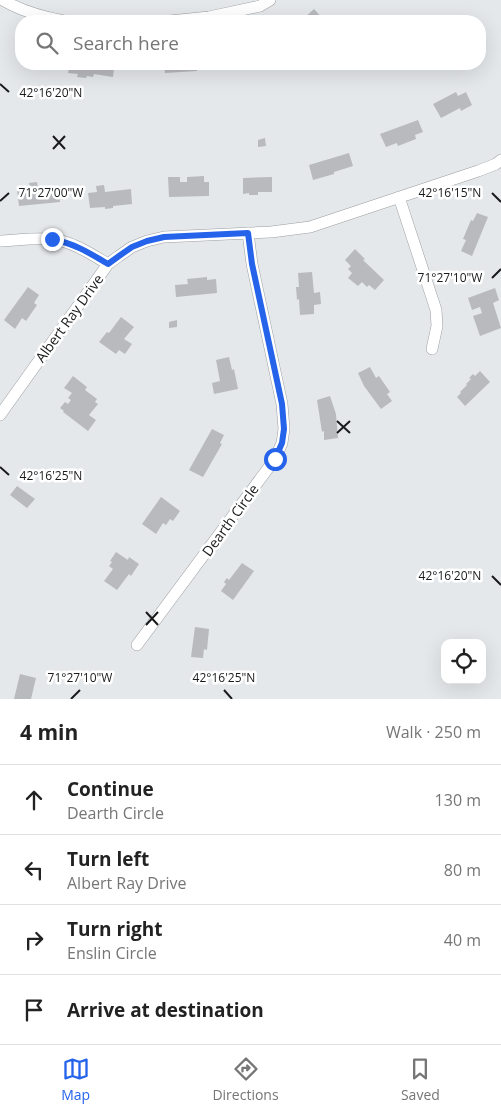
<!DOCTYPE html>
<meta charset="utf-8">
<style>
:root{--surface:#fff;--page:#f6f6f6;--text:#222;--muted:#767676;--line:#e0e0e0;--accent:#2563eb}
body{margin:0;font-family:"Open Sans",sans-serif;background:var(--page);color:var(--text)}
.controls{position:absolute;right:15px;bottom:15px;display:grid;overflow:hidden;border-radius:10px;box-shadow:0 5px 20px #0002}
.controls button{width:45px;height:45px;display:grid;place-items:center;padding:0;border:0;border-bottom:1px solid var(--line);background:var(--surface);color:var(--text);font:25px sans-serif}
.stop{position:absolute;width:15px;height:15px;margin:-11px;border:4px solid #2563eb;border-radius:50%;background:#fff}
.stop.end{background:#2563eb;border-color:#fff;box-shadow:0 1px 5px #0008}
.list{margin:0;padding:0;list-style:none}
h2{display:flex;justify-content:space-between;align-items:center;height:65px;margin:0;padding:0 20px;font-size:21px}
h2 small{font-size:16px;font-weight:400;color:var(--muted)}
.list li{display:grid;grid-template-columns:32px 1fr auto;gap:15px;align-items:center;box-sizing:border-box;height:70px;padding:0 20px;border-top:1px solid var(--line)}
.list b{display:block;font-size:19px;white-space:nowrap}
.list p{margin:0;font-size:16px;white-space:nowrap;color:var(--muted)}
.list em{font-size:16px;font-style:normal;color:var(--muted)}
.icon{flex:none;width:28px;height:28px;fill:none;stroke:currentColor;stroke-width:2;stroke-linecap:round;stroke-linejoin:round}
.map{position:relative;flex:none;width:501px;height:699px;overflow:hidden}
.search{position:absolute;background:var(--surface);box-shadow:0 5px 20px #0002;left:15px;right:15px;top:15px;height:55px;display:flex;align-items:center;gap:12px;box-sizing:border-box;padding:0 18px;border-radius:20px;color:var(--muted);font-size:19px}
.sheet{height:345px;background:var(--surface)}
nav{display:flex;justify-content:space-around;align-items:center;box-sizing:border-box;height:70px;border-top:1px solid var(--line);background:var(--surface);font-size:14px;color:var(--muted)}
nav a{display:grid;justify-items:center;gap:2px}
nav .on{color:var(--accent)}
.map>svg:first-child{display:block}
</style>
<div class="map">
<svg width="501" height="699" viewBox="0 0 501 699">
<rect width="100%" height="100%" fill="#e5e8eb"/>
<path fill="#b8babe" d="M 314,9 L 323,19 L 321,21 L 301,21 Z
M 70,64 L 106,64 L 106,67 L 114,68 L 113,77 L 94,74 L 93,77 L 87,76 L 86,78 L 77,77 L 78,74 L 68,73 Z
M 164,64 L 197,64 L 197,71 L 165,73 Z
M 456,92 L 458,96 L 466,92 L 472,105 L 461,111 L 460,108 L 441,118 L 433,104 Z
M 418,120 L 423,132 L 415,135 L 416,139 L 398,146 L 397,143 L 386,147 L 380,134 Z
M 265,138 L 266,146 L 258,147 L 258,140 Z
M 349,153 L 353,166 L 334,172 L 334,174 L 313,180 L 309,165 Z
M 204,176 L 204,182 L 209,182 L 209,196 L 169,197 L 168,177 L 180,177 L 180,182 L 187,182 L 187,177 Z
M 272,177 L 272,192 L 258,192 L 258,195 L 249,195 L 249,193 L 243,194 L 243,178 Z
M 37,182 L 38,188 L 58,186 L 60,202 L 19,206 L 17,190 L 30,189 L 29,183 Z
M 104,185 L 105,192 L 131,189 L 132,204 L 113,206 L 113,208 L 105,209 L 105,207 L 90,208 L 88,193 L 97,192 L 96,186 Z
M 477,213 L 488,217 L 472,256 L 461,251 L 466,240 L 463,239 L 471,220 L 473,221 Z
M 355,249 L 365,259 L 363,260 L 384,280 L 375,290 L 369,285 L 367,287 L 362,282 L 358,286 L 348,278 L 352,273 L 348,269 L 351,266 L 345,260 Z
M 312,272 L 314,293 L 320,292 L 321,304 L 314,305 L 314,314 L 300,315 L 299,299 L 297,300 L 296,287 L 299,287 L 298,273 Z
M 207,277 L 207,280 L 216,279 L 217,293 L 176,297 L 175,285 L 188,284 L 187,279 Z
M 28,287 L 39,295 L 34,303 L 37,305 L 26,321 L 22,318 L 15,329 L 4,320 Z
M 495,288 L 499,300 L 493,303 L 501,328 L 480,336 L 473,316 L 482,313 L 480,307 L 472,310 L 468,298 Z
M 121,317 L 134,327 L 124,339 L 132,344 L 125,354 L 119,350 L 116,354 L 99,342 L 107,332 L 109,333 Z
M 177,320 L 177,327 L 169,328 L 169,322 Z
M 229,357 L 232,370 L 234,369 L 238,389 L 214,394 L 212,383 L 220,381 L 216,360 Z
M 370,367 L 376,378 L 379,376 L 390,392 L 387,394 L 392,401 L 381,409 L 364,386 L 358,373 Z
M 480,371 L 490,382 L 465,406 L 457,397 L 461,393 L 460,392 L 467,385 L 466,384 L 471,379 L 469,378 L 473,374 L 475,376 Z
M 73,376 L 87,387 L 85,390 L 97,399 L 95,402 L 98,404 L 89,415 L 96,420 L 88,431 L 63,412 L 64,411 L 60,408 L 65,402 L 68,404 L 71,400 L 68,398 L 72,393 L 64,388 Z
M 330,396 L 336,414 L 338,438 L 324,440 L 324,431 L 322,432 L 317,400 Z
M 212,429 L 224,435 L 220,443 L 222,444 L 203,477 L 189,470 Z
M 17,486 L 35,499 L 27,508 L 10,495 Z
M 161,497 L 180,511 L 173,521 L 170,519 L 166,525 L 163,523 L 156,534 L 142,524 Z
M 116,552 L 128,560 L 129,557 L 139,564 L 131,576 L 129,574 L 117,590 L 104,581 L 113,569 L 109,566 L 112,562 L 110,561 Z
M 242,563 L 254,571 L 233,600 L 221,591 L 226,584 L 224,582 L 227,578 L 229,580 Z
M 195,627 L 209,629 L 207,650 L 204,649 L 203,658 L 191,657 Z
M 20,674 L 36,678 L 31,699 L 14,699 Z"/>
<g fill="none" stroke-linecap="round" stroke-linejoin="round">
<defs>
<path id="street" d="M 3,0 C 21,11 43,17 64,21
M 170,21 L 209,17 L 260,6 L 270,0
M 399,197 L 436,310 L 437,326 L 432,349
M 0,241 C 17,240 35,238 51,239 C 72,241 91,254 108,264
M 0,415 L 108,264 L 119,256 L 132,247 L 147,241 L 164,237 L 271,232 L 310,227 L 478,171 L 496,164 L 501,160
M 137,645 L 275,459 L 282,443 L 284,429 L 282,404 L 252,264 L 248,233"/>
</defs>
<use href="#street" stroke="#9b9ea1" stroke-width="12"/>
<use href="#street" stroke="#fff" stroke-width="11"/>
</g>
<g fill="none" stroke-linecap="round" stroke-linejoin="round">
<path stroke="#2563eb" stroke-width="6" d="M 52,239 C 75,244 88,252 108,264 L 119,256 L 132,247 L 147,241 L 164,237 L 248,233 L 252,264 L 282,404 L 284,429 L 282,443 L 275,459"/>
</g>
<path fill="none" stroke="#191a1b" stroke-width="2" d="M 0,84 L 9,92M 53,136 L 65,149M 53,149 L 65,136M 492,193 L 501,202M 0,201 L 9,193M 492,278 L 501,269M 337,421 L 350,433M 337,433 L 350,421M 0,467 L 9,475M 492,576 L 501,585M 146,612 L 158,625M 146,625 L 158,612M 224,690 L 232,699M 71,699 L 80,690"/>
<g text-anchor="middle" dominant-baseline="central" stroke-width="5" stroke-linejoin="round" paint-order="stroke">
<g font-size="14" fill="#191a1b" stroke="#fff">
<text transform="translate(69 318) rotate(-54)">Albert Ray Drive</text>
<text transform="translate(230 520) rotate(-54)">Dearth Circle</text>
</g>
</g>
<g font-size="12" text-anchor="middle" fill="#191a1b" stroke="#fff" stroke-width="5" stroke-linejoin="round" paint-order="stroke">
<text x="51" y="97">42°16'20"N</text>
<text x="51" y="197">71°27'00"W</text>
<text x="450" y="197">42°16'15"N</text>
<text x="450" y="282">71°27'10"W</text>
<text x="51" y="480">42°16'25"N</text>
<text x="450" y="580">42°16'20"N</text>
<text x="80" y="682">71°27'10"W</text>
<text x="224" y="682">42°16'25"N</text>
</g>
</svg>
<div class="controls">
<button><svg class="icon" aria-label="locate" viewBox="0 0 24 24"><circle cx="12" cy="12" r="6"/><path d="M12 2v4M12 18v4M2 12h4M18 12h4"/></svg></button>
</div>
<div class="stop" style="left:275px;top:459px"></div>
<div class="stop end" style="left:52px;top:239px"></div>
<div class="search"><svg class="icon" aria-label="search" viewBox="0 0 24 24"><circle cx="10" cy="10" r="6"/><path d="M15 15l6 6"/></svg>Search here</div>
</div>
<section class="sheet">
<h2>4 min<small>Walk · 250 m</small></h2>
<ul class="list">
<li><svg class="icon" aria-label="ahead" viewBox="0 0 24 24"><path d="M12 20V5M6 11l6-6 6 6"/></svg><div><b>Continue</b><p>Dearth Circle</p></div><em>130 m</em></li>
<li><svg class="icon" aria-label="left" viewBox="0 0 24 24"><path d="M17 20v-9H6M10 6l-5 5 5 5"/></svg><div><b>Turn left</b><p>Albert Ray Drive</p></div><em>80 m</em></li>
<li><svg class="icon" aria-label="right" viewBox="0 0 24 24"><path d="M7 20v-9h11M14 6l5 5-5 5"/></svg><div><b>Turn right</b><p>Enslin Circle</p></div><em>40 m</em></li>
<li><svg class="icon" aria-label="arrive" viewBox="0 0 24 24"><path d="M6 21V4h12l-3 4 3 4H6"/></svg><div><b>Arrive at destination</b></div></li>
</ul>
</section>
<nav>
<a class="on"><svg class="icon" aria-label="map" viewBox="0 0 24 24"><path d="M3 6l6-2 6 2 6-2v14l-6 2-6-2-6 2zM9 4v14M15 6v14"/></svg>Map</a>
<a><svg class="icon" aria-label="directions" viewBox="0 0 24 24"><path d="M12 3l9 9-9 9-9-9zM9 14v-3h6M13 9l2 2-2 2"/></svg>Directions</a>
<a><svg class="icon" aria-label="saved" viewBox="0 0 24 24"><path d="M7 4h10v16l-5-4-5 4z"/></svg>Saved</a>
</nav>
